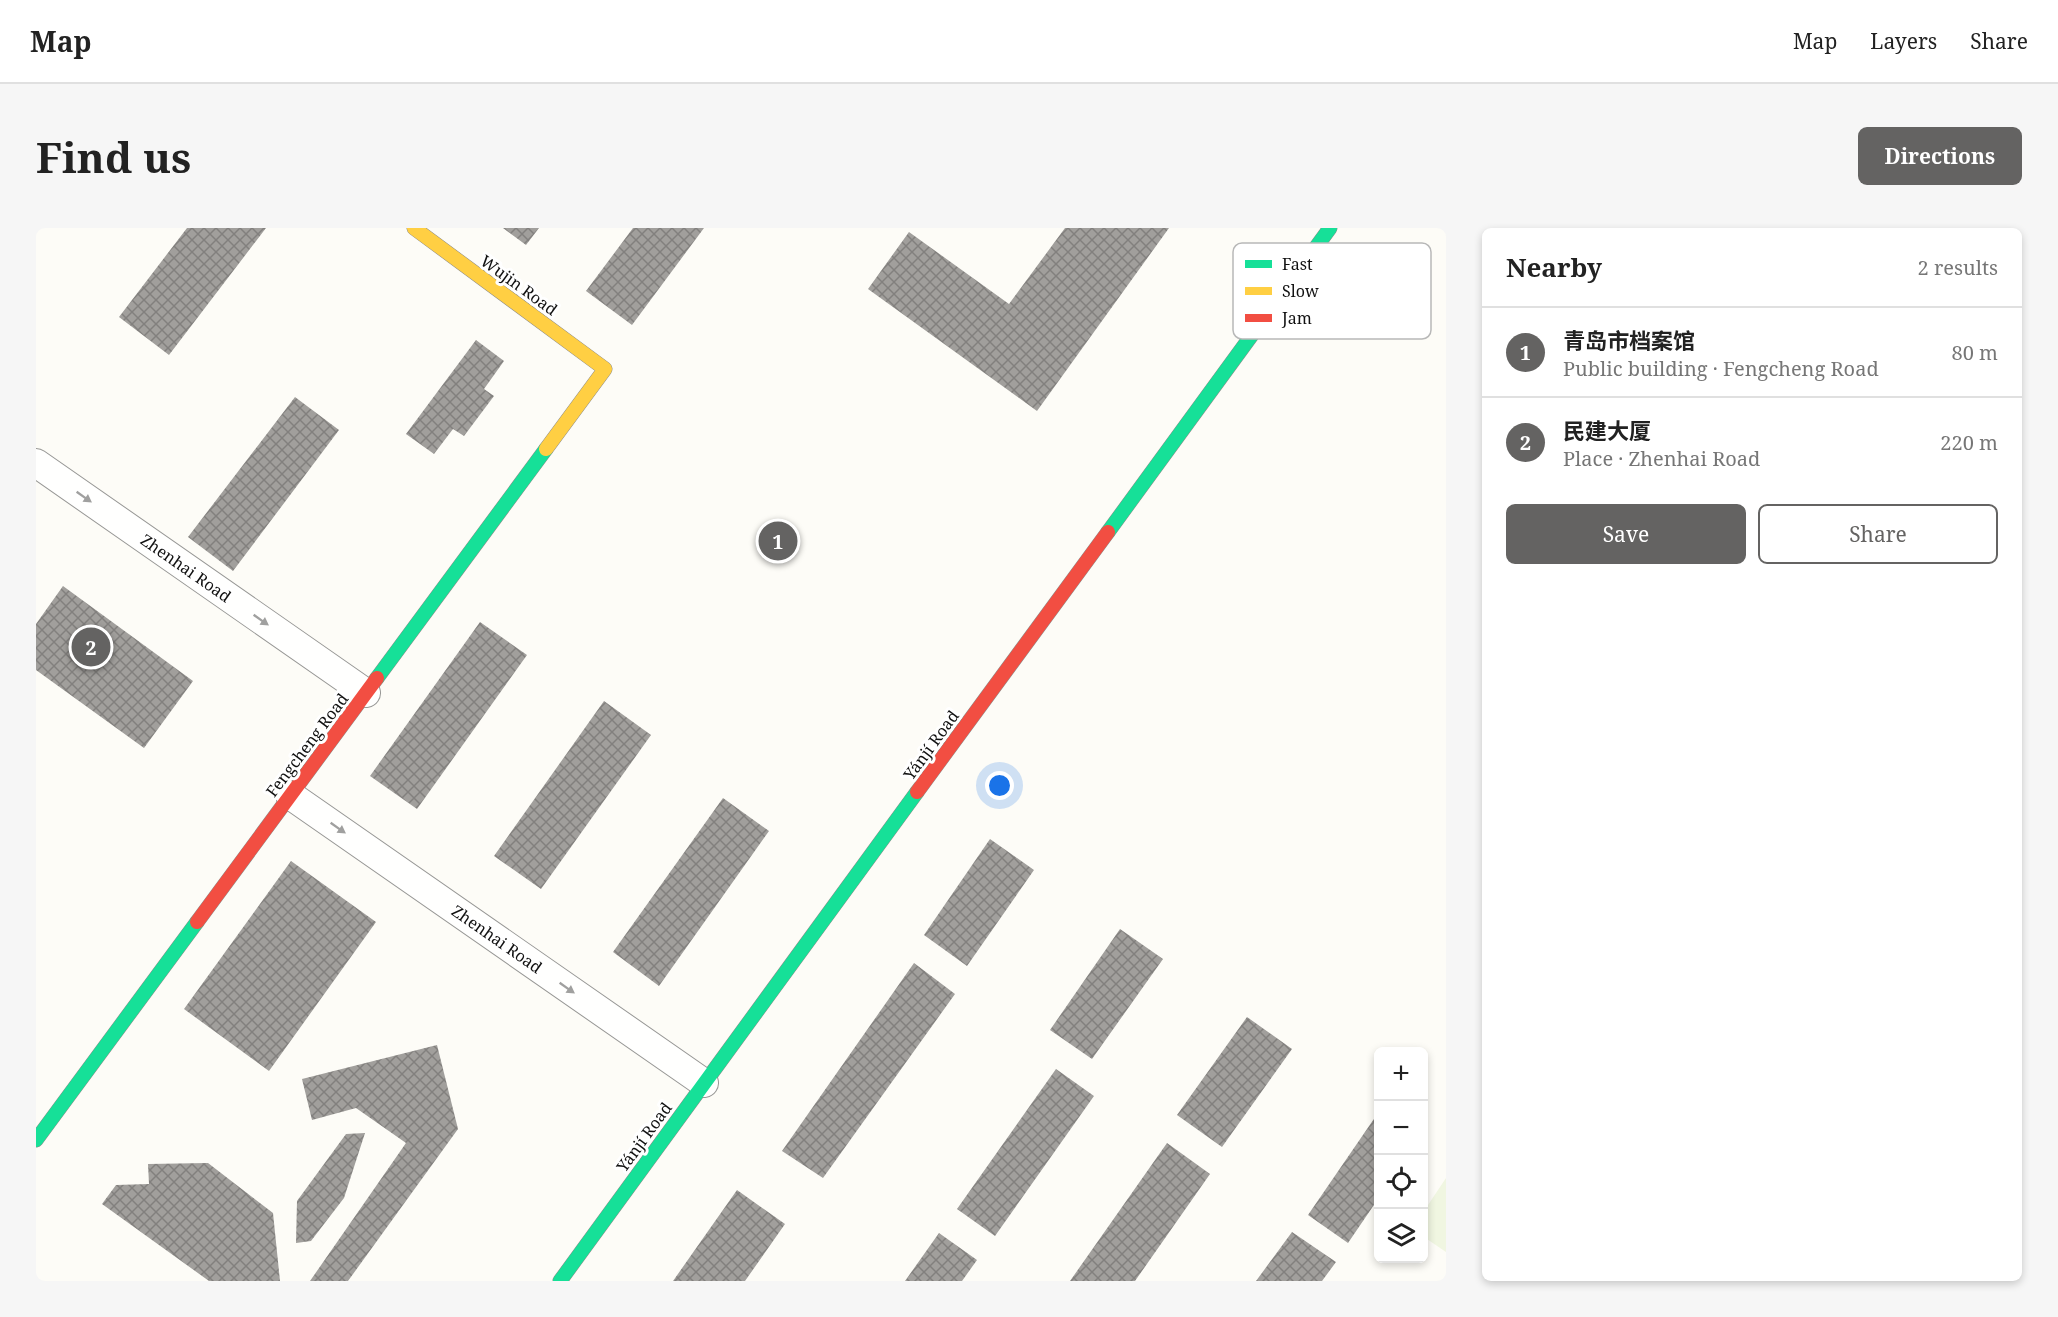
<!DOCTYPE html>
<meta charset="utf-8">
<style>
:root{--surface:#fff;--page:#f6f6f6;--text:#222;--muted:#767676;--line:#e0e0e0;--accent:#646362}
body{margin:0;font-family:"Noto Serif","Noto Sans SC",serif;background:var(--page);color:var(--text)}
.controls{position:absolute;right:18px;bottom:18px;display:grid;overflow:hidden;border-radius:9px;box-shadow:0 3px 9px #0003}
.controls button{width:54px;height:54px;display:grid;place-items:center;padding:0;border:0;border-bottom:2px solid var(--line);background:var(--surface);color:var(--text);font:30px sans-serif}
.you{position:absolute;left:964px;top:558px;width:21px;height:21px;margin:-15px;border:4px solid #fff;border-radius:50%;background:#1a73e8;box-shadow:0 0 0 9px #1a73e833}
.badge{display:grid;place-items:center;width:39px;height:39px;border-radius:50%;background:var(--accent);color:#fff;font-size:20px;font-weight:700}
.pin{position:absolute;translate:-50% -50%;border:3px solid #fff;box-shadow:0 2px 6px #0006}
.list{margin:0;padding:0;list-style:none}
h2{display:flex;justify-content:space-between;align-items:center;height:78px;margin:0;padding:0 24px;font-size:26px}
h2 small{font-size:20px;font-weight:400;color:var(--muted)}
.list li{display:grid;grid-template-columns:39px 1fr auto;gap:18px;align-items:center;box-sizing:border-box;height:90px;padding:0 24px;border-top:2px solid var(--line)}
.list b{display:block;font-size:22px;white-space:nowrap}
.list p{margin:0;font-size:20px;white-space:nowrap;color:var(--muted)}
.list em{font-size:20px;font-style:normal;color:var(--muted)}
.actions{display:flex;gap:12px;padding:18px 24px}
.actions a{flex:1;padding:14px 0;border:2px solid var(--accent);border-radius:9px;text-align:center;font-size:21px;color:var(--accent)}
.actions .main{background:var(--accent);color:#fff}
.icon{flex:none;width:33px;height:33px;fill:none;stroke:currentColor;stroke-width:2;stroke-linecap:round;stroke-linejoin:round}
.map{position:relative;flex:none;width:1410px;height:1053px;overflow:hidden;border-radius:9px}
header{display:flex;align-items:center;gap:36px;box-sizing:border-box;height:84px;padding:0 30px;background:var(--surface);border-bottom:2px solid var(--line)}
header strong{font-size:28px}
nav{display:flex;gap:33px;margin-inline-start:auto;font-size:21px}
.intro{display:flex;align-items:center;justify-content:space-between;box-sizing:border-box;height:144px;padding:0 36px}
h1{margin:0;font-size:42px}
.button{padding:15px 27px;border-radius:9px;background:var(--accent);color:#fff;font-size:21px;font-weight:700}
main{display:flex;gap:36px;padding:0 36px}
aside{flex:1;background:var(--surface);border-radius:9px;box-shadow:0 3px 9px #0003}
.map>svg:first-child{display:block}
</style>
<header>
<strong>Map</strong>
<nav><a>Map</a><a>Layers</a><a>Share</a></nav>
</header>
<div class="intro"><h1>Find us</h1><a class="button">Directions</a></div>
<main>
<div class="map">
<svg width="1410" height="1053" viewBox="0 0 1410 1053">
<defs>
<pattern id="building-cross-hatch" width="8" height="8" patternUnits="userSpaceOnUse" patternTransform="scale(1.5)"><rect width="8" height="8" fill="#a19f9c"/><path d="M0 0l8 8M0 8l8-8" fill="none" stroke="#82807e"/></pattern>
</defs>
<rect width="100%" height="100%" fill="#fdfcf7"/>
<path fill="#f0f6e1" d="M 1410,950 L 1410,1024 L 1388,1009 L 1388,983 Z"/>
<path fill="url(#building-cross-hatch)" d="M 151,0 L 230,0 L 133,127 L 83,89 Z
M 467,0 L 503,0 L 490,17 Z
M 597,0 L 668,0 L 596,97 L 550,63 Z
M 1029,0 L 1133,0 L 1001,183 L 832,61 L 873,4 L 973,76 Z
M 440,112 L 468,133 L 448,161 L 458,168 L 428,208 L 417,201 L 398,226 L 370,206 Z
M 259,169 L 303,202 L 197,343 L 152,309 Z
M 27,358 L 157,453 L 108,520 L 0,442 L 0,396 Z
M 444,394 L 491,427 L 381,581 L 334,548 Z
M 568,473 L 615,507 L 505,661 L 458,628 Z
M 687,570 L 733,603 L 623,758 L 577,724 Z
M 954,611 L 998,642 L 931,738 L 888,707 Z
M 255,633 L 340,694 L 233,843 L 148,781 Z
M 1084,701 L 1127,731 L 1056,831 L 1014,802 Z
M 878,735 L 919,766 L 787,950 L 746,923 Z
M 1211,789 L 1256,821 L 1186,919 L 1141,887 Z
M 401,817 L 422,901 L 312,1053 L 274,1053 L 370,915 L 320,880 L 276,892 L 266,851 Z
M 1020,841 L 1058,868 L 959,1008 L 921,981 Z
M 1342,885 L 1342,971 L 1312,1015 L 1272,987 Z
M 329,905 L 308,970 L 275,1013 L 260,1015 L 261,973 L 310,906 Z
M 1131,915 L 1174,946 L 1099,1053 L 1034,1053 Z
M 172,935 L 237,985 L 244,1053 L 173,1053 L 66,976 L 80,957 L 113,956 L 112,936 Z
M 701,962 L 749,996 L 709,1053 L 637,1053 Z
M 1256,1004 L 1300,1034 L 1286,1053 L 1220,1053 Z
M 903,1005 L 941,1032 L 926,1053 L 869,1053 Z"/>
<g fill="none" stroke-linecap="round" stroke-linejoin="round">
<defs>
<path id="street" d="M 0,235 L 330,465
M 254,567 L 668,855"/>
<path id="fast" d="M 1072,304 L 1294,0
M 341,450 L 510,221
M 0,912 L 161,694
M 524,1053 L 881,564"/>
<path id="slow" d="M 378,0 L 569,141 L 510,221"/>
<path id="jam" d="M 881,564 L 1072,304
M 161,694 L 341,450"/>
</defs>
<use href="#street" stroke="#979795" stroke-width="30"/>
<use href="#fast" stroke="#8e8d8b" stroke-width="15"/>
<use href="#slow" stroke="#8e8d8b" stroke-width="15"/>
<use href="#jam" stroke="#8e8d8b" stroke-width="15"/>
<use href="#street" stroke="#fffffe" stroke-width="28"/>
<use href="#fast" stroke="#16e098" stroke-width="14"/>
<use href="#slow" stroke="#ffcf43" stroke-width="14"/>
<use href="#jam" stroke="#f24e42" stroke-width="14"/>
</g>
<defs><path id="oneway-solid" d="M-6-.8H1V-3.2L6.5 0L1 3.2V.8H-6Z" transform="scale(1.5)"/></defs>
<g fill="#a0a09f">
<use href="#oneway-solid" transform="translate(48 269) rotate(35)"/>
<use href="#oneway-solid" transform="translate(225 392) rotate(35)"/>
<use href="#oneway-solid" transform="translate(302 600) rotate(35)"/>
<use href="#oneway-solid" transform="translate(531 760) rotate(35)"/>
</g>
<g text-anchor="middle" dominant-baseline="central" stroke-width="6" stroke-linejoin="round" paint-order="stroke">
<g font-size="16" fill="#111" stroke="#fff">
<text transform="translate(483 57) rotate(36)">Wujin Road</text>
<text transform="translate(150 340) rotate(35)">Zhenhai Road</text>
<text transform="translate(271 517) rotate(-53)">Fengcheng Road</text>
<text transform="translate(895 517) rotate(-54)">Yánjí Road</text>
<text transform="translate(461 711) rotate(35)">Zhenhai Road</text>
<text transform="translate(608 909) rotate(-54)">Yánjí Road</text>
</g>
</g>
<rect x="1197" y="15" width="198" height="96" rx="9" fill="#fff" stroke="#b8b8b8" stroke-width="1.5"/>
<rect x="1209" y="32" width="27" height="8" fill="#16e098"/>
<rect x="1209" y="59" width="27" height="8" fill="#ffcf43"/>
<rect x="1209" y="86" width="27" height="8" fill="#f24e42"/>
<g font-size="16" fill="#111">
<text x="1246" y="42">Fast</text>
<text x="1246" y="69">Slow</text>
<text x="1246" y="96">Jam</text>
</g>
</svg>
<div class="controls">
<button>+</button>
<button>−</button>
<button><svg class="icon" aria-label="locate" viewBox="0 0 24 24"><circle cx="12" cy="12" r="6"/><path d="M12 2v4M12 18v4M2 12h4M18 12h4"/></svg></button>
<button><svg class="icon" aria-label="layers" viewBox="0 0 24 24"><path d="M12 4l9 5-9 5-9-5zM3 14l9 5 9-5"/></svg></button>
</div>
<div class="you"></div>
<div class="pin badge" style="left:742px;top:313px">1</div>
<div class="pin badge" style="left:55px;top:419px">2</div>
</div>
<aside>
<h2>Nearby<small>2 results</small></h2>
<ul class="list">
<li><span class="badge">1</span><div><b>青岛市档案馆</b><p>Public building · Fengcheng Road</p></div><em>80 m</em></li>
<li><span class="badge">2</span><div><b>民建大厦</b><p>Place · Zhenhai Road</p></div><em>220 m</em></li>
</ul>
<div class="actions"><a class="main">Save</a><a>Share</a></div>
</aside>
</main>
